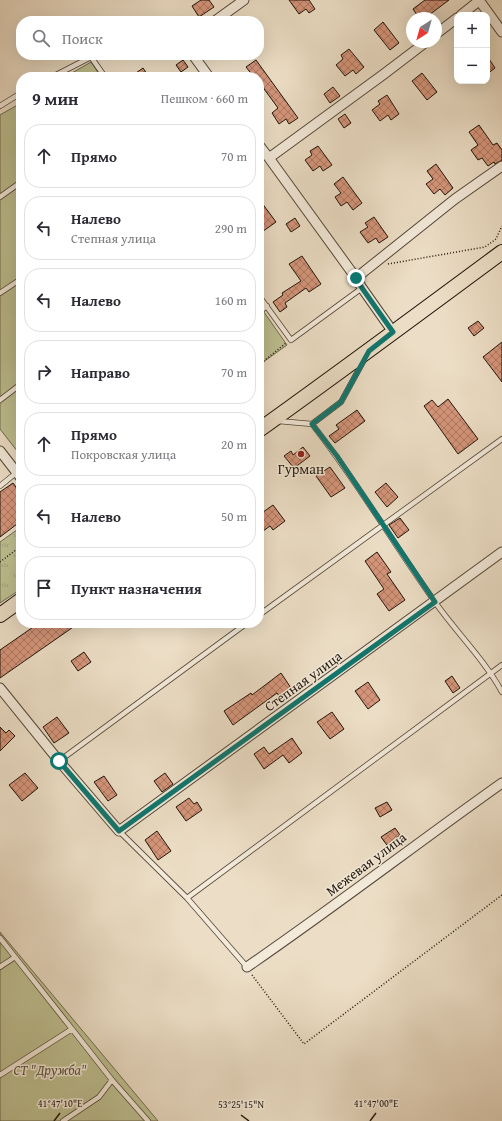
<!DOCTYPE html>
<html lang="ru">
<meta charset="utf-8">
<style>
:root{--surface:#fff;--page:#f2f2f3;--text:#2b2b33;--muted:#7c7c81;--line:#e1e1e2}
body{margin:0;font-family:"Gentium Book Plus",serif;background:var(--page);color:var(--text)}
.controls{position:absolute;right:12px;top:12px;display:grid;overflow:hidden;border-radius:8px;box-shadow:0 4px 16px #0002}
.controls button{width:36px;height:36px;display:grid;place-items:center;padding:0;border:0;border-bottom:1px solid var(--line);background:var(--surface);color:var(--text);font:20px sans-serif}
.compass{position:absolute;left:406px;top:12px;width:36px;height:36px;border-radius:50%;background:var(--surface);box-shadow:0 4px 16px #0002;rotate:217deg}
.stop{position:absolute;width:12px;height:12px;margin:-9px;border:3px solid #0f766e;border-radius:50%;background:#fff}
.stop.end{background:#0f766e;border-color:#fff;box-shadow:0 1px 4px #0008}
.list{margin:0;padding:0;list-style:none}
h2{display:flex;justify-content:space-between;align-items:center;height:52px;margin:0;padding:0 16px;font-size:17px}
h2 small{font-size:13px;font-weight:400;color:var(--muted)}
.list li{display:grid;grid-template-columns:26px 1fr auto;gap:12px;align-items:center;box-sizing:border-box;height:64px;margin:0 8px 8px;padding:0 8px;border:1px solid var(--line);border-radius:16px}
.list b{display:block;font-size:15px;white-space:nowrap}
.list p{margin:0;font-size:13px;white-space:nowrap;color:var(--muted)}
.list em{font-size:13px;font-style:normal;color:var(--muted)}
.icon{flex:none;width:22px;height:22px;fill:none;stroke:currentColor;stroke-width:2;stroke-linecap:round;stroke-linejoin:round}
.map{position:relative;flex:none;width:502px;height:1121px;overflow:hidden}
.search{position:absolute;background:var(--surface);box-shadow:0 4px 16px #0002;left:16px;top:16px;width:248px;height:44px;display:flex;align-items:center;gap:10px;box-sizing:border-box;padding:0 14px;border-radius:16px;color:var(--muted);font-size:15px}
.panel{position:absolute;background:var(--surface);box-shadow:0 4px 16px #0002;left:16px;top:72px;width:248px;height:556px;border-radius:16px}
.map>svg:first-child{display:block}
</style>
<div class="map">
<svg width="502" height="1121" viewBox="0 0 502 1121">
<defs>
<pattern id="grass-tufts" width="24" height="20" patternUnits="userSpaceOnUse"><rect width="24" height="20" fill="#bec091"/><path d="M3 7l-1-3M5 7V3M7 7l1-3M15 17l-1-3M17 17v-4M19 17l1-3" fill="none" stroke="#a3a47c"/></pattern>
<pattern id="building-cross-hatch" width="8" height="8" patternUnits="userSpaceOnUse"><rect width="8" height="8" fill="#d5957a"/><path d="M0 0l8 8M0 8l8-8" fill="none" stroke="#ac7862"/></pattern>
</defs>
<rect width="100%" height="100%" fill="#ecdec6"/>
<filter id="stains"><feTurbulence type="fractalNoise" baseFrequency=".005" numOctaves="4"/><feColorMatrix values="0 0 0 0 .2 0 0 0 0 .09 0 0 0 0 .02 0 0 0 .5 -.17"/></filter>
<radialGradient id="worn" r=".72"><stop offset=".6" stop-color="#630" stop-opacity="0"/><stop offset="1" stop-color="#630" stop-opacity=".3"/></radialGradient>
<path fill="url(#grass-tufts)" stroke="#6f6a4e" d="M 21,527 L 21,589 L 0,603 L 0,542 Z"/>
<path fill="#bec091" stroke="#6f6a4e" d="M 91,62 L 101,77 L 65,77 Z
M 21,103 L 21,456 L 0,429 L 0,115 Z
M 259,305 L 287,345 L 259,365 Z
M 0,932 L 158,1121 L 0,1121 Z"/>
<path fill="url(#building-cross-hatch)" stroke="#20140a" d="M 201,0 L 209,0 L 214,7 L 199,17 L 192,6 Z
M 289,0 L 309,0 L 315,9 L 309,13 L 306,9 L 299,14 Z
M 425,0 L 449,0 L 425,18 L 419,18 L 413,9 Z
M 383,22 L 399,43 L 390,50 L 374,30 Z
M 349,49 L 364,67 L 356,74 L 353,70 L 345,76 L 336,65 L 343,59 L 341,55 Z
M 487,56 L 495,68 L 487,74 Z
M 183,60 L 188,67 L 181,72 L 176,65 Z
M 256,60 L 298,118 L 289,124 L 286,119 L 279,124 L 272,113 L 278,108 L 259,82 L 259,77 L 254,77 L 246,67 Z
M 143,68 L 149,77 L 139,77 L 136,73 Z
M 422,73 L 437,92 L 427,100 L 412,81 Z
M 333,87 L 340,96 L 330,103 L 324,94 Z
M 387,95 L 399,114 L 391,120 L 388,115 L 380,121 L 372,110 L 380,104 L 378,101 Z
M 345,114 L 351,123 L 344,128 L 338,119 Z
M 479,125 L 493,145 L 497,143 L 502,150 L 502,160 L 495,164 L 494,162 L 488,166 L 482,158 L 478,160 L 471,150 L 478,145 L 469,132 Z
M 318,146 L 332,165 L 323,171 L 320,166 L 313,171 L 305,160 L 312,155 L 310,151 Z
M 436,164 L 453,188 L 445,195 L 440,189 L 434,194 L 426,184 L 433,179 L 427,171 Z
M 343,177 L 362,203 L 353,210 L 347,202 L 341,206 L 335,197 L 341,193 L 334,184 Z
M 259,199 L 276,222 L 259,234 Z
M 374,217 L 388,237 L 379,243 L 376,238 L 368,243 L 360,232 L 368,227 L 365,223 Z
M 295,218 L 300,226 L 291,232 L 286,224 Z
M 302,256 L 321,284 L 309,292 L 306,288 L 285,303 L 287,307 L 280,312 L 273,302 L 283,295 L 282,293 L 301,281 L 289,264 Z
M 478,321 L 484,328 L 474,336 L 468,328 Z
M 502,342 L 502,382 L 483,357 Z
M 448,399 L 478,439 L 458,454 L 424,406 L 432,400 L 438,407 Z
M 357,410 L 365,421 L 335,443 L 329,436 L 339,429 L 336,425 Z
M 303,447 L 310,456 L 294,468 L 284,456 L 291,451 L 293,455 Z
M 330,467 L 345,488 L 331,497 L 316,476 Z
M 13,483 L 21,494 L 21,521 L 0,537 L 0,492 Z
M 386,483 L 398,497 L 387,507 L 375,492 Z
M 273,505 L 285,521 L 273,530 L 270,526 L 259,534 L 259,515 Z
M 400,518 L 409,530 L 398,538 L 389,525 Z
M 377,552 L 391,572 L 387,574 L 405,600 L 389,611 L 377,594 L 384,589 L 365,561 Z
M 39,623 L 79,623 L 0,678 L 0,650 Z
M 84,652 L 91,662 L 78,671 L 71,661 Z
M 281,673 L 291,688 L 279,696 L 277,693 L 233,725 L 224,711 L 251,693 L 252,695 Z
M 452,676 L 460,688 L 453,693 L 445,681 Z
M 368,682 L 380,700 L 368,709 L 355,691 Z
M 332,712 L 344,729 L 330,739 L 317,722 Z
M 57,717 L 69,733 L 54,743 L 43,727 Z
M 0,727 L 6,733 L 9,730 L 15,736 L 0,751 Z
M 292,738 L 302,753 L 289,763 L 283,755 L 264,769 L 254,754 L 264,747 L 269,754 Z
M 25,773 L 38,788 L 22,801 L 9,785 Z
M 165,773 L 173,784 L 162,792 L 154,781 Z
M 104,776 L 117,795 L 108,801 L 94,782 Z
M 189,798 L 194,804 L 197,802 L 202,810 L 186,821 L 176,807 Z
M 387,802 L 392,810 L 380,817 L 375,808 Z
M 395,828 L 400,835 L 396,838 L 399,842 L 389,848 L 381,837 Z
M 157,831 L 171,851 L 158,860 L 145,840 Z"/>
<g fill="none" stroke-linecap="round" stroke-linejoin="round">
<defs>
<path id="lane" d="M 52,77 L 91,57 L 105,77
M 0,106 L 21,93
M 0,197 L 21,182
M 0,293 L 21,279
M 259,296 L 291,340 L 362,288
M 259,312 L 267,306
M 0,400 L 21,384
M 278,421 L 312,424 L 341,402 L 364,360
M 312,424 C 357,481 393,543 435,602 C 456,632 484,659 502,692
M 0,486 L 16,473
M 259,615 L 502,439
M 59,761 L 247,623
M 119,831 L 187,898 L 247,967
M 187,898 L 502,665
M 0,938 L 15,957 L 0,967
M 0,1075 L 72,1029 L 15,957
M 112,1080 L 148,1121
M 63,1121 L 99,1097 L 112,1080 L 72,1029"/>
<path id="street" d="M 479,0 L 502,32
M 461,15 L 480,0
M 215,21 L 244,0
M 436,34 L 457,18
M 193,55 L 209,77
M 259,145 L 269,158
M 356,278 L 455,199 L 502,166
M 393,332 L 362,288 L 356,278 L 269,158 L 384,74 L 426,42
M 0,451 L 21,478
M 0,688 L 59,761 L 119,831 L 502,552
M 247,967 C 333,908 416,844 502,783"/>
<path id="primary" d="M 259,430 C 340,372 421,312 502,252
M 0,615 L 21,600"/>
</defs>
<use href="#lane" stroke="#534639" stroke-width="6"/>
<use href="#street" stroke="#534639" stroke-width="11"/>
<use href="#primary" stroke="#20140a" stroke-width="16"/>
<path stroke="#20140a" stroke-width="1.5" stroke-dasharray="1 2" stroke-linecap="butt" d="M 388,264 L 485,247 L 496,239 L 502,226
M 259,365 L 286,343
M 0,562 L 21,546
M 252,975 L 304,1044 L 502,895"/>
<use href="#lane" stroke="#f3eada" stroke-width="4.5"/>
<use href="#street" stroke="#f3eada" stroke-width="9"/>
<use href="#primary" stroke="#ecdec6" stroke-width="14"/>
</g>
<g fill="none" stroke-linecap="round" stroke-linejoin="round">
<path stroke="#0f766e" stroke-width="5" d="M 59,761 L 119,831 L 435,602 L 337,456 L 312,424 L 341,402 L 369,351 L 393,332 L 362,288 L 356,278"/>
</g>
<path fill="none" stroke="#20140a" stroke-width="1.5" d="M 241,1115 L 249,1121M 54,1121 L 60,1113M 370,1121 L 376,1113"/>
<circle fill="#8f2418" stroke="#f3eada" stroke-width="1.5" cx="301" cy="454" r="4"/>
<g text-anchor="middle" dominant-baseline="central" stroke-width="3" stroke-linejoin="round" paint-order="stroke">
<g font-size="14" fill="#20140a" stroke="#f3eada">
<text x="301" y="469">Гурман</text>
</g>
<g font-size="14" fill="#20140a" stroke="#f3eada">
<text transform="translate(303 681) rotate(-36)">Степная улица</text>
<text transform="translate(366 864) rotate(-37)">Межевая улица</text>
</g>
<g font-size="14" font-style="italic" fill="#575039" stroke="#f3eada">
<text x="50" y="1070">СТ "Дружба"</text>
</g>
</g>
<g font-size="10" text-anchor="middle" fill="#20140a" stroke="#f3eada" stroke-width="3" stroke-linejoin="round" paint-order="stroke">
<text x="60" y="1107">41°47'10"E</text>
<text x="376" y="1107">41°47'00"E</text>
<text x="241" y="1108">53°25'15"N</text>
</g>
<rect width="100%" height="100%" filter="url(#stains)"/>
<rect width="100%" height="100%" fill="url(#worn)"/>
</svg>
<div class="controls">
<button>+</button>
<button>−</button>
</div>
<svg class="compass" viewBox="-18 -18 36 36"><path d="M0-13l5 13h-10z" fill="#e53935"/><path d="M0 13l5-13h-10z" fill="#7c7c81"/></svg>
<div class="stop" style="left:59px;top:761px"></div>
<div class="stop end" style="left:356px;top:278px"></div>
<div class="search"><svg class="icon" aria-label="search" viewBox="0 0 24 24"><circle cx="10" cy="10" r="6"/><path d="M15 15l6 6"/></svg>Поиск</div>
<section class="panel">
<h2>9 мин<small>Пешком · 660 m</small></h2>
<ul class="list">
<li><svg class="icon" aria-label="ahead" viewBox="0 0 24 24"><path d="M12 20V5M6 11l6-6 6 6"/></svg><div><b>Прямо</b></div><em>70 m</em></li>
<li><svg class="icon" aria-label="left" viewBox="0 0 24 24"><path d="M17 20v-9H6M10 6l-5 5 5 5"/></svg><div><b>Налево</b><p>Степная улица</p></div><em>290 m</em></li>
<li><svg class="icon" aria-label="left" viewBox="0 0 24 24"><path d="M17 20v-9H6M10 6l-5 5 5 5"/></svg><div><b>Налево</b></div><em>160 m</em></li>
<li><svg class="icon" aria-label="right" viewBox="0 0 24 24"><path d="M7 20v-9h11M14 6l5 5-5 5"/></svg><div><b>Направо</b></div><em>70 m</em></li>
<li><svg class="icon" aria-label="ahead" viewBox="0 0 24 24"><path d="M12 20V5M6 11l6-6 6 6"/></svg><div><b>Прямо</b><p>Покровская улица</p></div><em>20 m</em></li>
<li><svg class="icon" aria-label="left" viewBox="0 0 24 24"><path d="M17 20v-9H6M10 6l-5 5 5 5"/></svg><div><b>Налево</b></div><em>50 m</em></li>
<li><svg class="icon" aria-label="arrive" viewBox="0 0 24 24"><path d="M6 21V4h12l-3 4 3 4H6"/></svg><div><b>Пункт назначения</b></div></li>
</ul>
</section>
</div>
